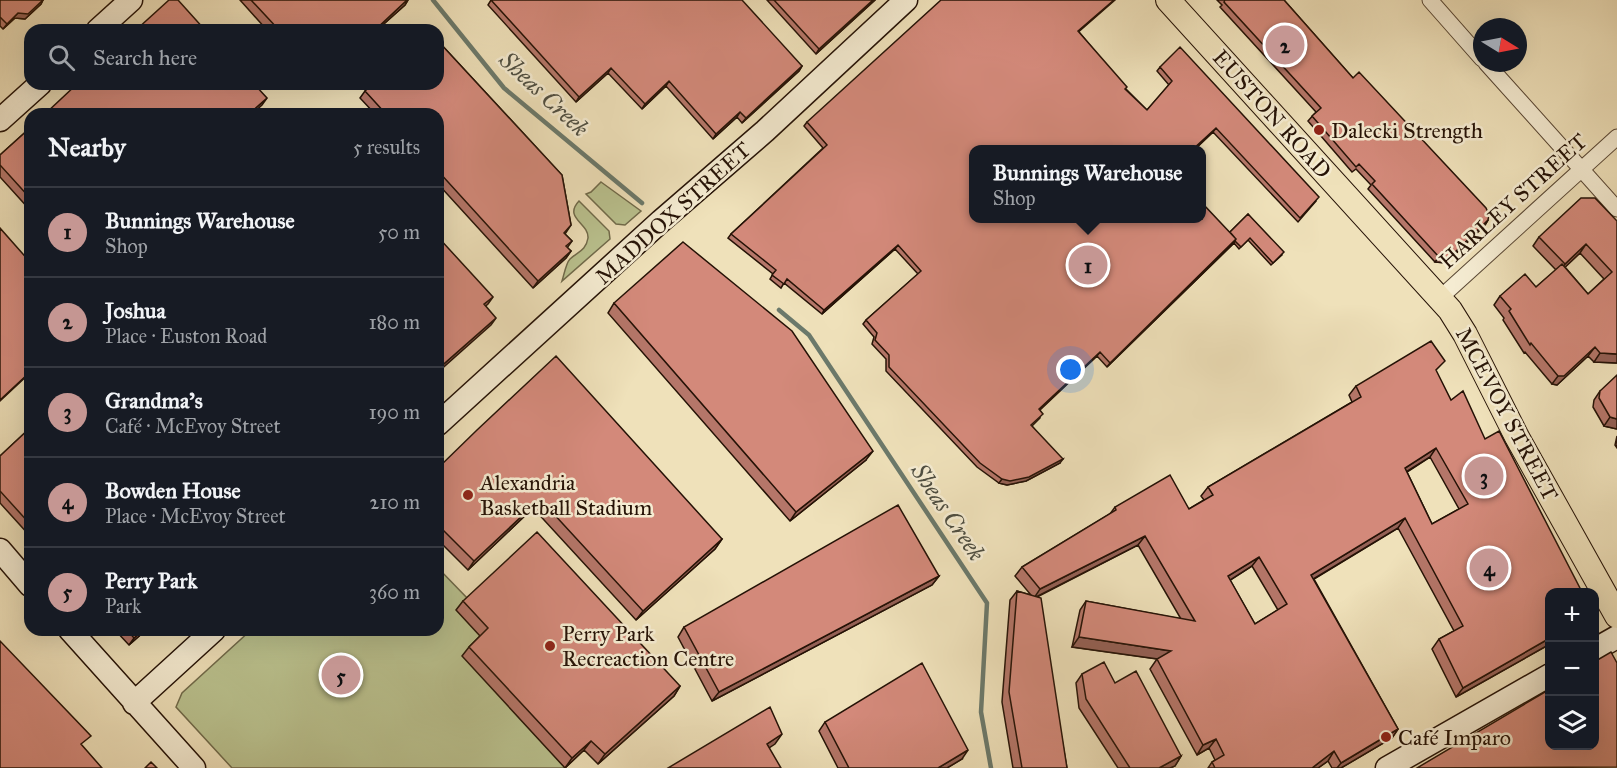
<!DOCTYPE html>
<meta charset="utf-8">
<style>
:root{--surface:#171b24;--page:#20242c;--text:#f1f3f6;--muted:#9ea1a6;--line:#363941;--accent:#c59692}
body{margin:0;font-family:"IM FELL Great Primer",serif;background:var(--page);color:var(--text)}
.controls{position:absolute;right:18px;bottom:18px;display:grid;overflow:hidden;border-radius:12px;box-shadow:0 6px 24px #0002}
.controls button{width:54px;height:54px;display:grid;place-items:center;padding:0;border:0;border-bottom:2px solid var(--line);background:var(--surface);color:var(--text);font:30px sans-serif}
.compass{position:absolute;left:1473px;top:18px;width:54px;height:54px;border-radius:50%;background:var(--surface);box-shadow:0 6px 24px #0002;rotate:100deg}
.you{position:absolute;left:1071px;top:370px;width:21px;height:21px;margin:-15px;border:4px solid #fff;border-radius:50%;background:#1a73e8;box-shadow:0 0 0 9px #1a73e833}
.badge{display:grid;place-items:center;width:39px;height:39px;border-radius:50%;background:var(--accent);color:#111;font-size:20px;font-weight:700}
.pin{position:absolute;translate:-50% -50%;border:3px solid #fff;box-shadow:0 2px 6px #0006}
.popup{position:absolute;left:969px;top:145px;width:237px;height:78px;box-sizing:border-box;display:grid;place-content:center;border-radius:12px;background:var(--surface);filter:drop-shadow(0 2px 4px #0005);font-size:20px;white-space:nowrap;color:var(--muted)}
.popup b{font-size:22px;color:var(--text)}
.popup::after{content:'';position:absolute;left:50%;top:100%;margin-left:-12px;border:12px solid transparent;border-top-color:var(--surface)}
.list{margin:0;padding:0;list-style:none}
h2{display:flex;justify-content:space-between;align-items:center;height:78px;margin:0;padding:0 24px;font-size:26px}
h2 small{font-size:20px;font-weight:400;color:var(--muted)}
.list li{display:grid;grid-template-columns:39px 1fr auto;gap:18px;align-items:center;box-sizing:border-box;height:90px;padding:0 24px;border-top:2px solid var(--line)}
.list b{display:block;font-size:22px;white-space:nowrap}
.list p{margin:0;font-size:20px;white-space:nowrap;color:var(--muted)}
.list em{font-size:20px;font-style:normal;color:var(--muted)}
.icon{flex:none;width:33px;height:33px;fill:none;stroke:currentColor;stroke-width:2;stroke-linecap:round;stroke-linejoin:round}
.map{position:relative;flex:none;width:1617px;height:768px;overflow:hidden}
.search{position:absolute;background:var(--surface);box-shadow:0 6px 24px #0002;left:24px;top:24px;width:420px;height:66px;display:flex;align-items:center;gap:15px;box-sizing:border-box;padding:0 21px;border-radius:18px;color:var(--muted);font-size:22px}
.panel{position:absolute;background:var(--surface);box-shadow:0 6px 24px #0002;left:24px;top:108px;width:420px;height:528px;border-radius:18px}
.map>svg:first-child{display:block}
</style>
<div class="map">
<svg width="1617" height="768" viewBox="0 0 1617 768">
<rect width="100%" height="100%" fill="#efe1ba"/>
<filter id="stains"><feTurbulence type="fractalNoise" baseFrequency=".00333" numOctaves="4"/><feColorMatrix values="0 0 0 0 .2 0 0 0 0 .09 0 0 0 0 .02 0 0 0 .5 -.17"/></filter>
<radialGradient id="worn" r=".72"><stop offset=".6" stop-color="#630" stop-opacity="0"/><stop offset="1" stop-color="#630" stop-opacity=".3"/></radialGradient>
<path fill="#bac28f" stroke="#706a4a" stroke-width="1.5" d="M 601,182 L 641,211 L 625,225 L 616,224 L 586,194 L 591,192 Z
M 579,201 L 609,231 L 610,239 L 562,281 C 564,275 566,263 570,259 C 577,252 586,251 588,238 C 589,223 563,218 579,201 Z
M 438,568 L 468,599 L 482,638 L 565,768 L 232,768 L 176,707 L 182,693 L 251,630 L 438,630 Z"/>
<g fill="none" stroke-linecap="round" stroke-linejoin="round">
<path stroke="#6b796b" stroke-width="4.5" d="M 433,0 L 504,88 L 642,203
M 779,310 L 809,335 L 987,603 L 981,712 L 991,768"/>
<defs>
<path id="street" d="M 1430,0 L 1482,59
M 1486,63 L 1617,209
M 1440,298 L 1617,137"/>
<path id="secondary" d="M 98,30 L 131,0
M 0,120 L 40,84
M 438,424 L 661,221 L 765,131 L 906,0
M 0,550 L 30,585
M 70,630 L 194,768
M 1594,650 L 1617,637
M 134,703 L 214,630
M 1387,768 L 1550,675"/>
<path id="primary" d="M 1168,0 L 1450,310 L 1465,334 L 1517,437 L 1617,616"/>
</defs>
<use href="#street" stroke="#584633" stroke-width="17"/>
<use href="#secondary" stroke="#251206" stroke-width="25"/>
<use href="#primary" stroke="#251206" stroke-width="26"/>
<use href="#street" stroke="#f5ecd2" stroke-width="15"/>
<use href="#secondary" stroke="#f5ecd2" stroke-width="22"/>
<use href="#primary" stroke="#efe1ba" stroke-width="24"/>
</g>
<path fill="#b57669" stroke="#251206" stroke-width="1.5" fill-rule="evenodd" d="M 0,0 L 43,0 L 41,4 L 25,19 L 15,18 L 3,29 L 0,26 Z
M 240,0 L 408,0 L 405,5 L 377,30 L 267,30 Z
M 491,0 L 802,66 L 799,71 L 742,123 L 737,117 L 713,139 L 666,86 L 642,109 L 608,73 L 576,102 L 488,5 Z
M 767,0 L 875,0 L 816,54 Z
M 1217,0 L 1284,0 L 1353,78 L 1488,220 L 1485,225 L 1446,263 L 1435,262 L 1368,189 L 1371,185 L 1356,169 L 1352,172 L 1308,121 L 1316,112 L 1220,7 L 1222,5 Z
M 1079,32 L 1126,89 L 1147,110 L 1169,85 L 1157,71 L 1160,67 L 1316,201 L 1298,222 L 1213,132 L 1194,150 L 974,150 L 1230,232 L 1248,214 L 1282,255 L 1271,265 L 1248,240 L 1239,249 L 1234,243 L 1107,367 L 1097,356 L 1040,410 L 1040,418 L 1032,426 L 1060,463 L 1026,481 L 1007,485 L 999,483 L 977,467 L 886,371 L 886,359 L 872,344 L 874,337 L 863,324 L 866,320 L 918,274 L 895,249 L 822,314 L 784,283 L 781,288 L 770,279 L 773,274 L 728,238 L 731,234 L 823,148 L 804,126 L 807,122 Z
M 438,41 L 562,175 L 571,225 L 565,234 L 572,241 L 567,248 L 571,251 L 566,258 L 533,288 L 438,184 L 438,114 L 375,114 L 360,98 L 365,91 L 373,84 L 438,84 Z
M 30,128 L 30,210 L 0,177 L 0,155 Z
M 1617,221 L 1617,363 L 1594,362 L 1588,356 L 1557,385 L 1552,384 L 1525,352 L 1524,353 L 1503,320 L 1504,318 L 1494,305 L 1500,296 L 1536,287 L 1556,270 L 1533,246 L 1539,237 ZM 1580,253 L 1604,279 L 1588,294 L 1565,267 Z
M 614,303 L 866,460 L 790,521 L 608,313 Z
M 1436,372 L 1550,592 L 1550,644 L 1456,697 L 1432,649 L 1439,639 L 1454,631 L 1398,528 L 1314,579 L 1398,729 L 1392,738 L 1341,768 L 1332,768 L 1328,761 L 1318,768 L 1208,768 L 1212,762 L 1215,760 L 1209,748 L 1197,755 L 1150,669 L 1157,659 L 1072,647 L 1080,610 L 1086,601 L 1181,619 L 1138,545 L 1037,597 L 1067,768 L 1013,768 L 1002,702 L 1010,600 L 1017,591 L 1031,595 L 1015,576 L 1022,567 L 1110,514 L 1115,507 L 1189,509 L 1204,500 L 1201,496 L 1208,487 L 1352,402 L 1349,395 L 1356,386 ZM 1430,457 L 1459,509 L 1432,524 L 1407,472 ZM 1252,566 L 1278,610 L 1255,624 L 1230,580 Z
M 1600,391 L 1617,429 L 1604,426 L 1593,407 L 1594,400 Z
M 30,428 L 30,536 L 0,503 L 0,456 Z
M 1617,436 L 1617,448 L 1615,445 Z
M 438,468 L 722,539 L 715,549 L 636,620 L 533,508 L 468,570 L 438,540 Z
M 939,576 L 932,585 L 712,701 L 678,637 L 684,627 Z
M 463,601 L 680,686 L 674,696 L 598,764 L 584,750 L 565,768 L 462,656 L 469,647 L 480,636 L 456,610 Z
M 115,630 L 146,630 L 129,645 Z
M 1082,674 L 1115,683 L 1181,756 L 1175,766 L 1170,768 L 1118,768 L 1079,708 L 1076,683 Z
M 825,722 L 962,759 L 947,768 L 838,768 L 819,731 Z"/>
<path fill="#946055" stroke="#251206" stroke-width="1.5" d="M 43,0 L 41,4 L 25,19 L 15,18 L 3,29 L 7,24 L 18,13 Z
M 407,0 L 408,0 L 405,5 L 377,30 L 375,30 Z
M 873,0 L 875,0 L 816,54 L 819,49 Z
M 1114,0 L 1115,0 L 1075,35 L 1078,31 Z
M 802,66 L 799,71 L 742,123 L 746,118 Z
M 611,68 L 608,73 L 576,102 L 579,97 Z
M 669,81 L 666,86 L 642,109 L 645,104 Z
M 267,98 L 262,105 L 252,114 L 249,114 Z
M 740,112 L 737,117 L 713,139 L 716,134 Z
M 1216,128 L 1213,132 L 1194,150 L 1192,150 Z
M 1488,220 L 1485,225 L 1446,263 L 1435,262 L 1439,257 Z
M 1236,239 L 1234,243 L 1107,367 L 1110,363 Z
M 1586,244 L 1580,253 L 1559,273 L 1565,264 Z
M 898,245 L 895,249 L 822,314 L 824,310 Z
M 571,251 L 566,258 L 533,288 L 538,281 Z
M 493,297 L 488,304 L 479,312 L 484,304 Z
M 496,318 L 491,325 L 438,372 L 438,369 Z
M 1595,347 L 1588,356 L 1557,385 L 1552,384 L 1558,376 Z
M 1100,352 L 1097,356 L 1036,413 L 1039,409 Z
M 1600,353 L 1617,354 L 1617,363 L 1594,362 Z
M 30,372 L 30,373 L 0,401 L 0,400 Z
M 1610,417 L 1617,419 L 1617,429 L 1604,426 Z
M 1436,448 L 1430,457 L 1398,477 L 1405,468 Z
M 873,451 L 866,460 L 790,521 L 796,512 Z
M 1063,459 L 1060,463 L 1026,481 L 1007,485 L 999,483 L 1002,479 Z
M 540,499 L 533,508 L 468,570 L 474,561 Z
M 1405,518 L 1398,528 L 1305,584 L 1311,575 Z
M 1145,536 L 1138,545 L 1034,598 L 1040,589 Z
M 722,539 L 715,549 L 636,620 L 643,611 Z
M 1259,557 L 1252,566 L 1221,586 L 1228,576 Z
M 939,576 L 932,585 L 712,701 L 719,692 Z
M 143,630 L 146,630 L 129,645 L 134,638 Z
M 1079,637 L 1171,651 L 1165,660 L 1072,647 Z
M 1550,638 L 1550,644 L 1456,697 L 1463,688 Z
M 680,686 L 674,696 L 598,764 L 605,754 Z
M 1398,729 L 1392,738 L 1341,768 L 1337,768 L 1341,763 Z
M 782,734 L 775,744 L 760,754 L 767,744 Z
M 1216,739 L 1209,748 L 1197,755 L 1203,745 Z
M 591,741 L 584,750 L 565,768 L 572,758 Z
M 968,750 L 962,759 L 947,768 L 938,768 Z
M 1334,751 L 1328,761 L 1318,768 L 1312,768 Z
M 1181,756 L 1175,766 L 1170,768 L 1159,768 Z"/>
<path fill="#d3897a" stroke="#251206" stroke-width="1.5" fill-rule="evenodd" d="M 0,0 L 43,0 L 28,14 L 18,13 L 7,24 L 0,17 Z
M 169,0 L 178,0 L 205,30 L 136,30 Z
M 251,0 L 407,0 L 375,30 L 279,30 Z
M 491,0 L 742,0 L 802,66 L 746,118 L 740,112 L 716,134 L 669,81 L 645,104 L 611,68 L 579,97 Z
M 774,0 L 873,0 L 819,49 Z
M 941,0 L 1114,0 L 1078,31 L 1127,87 L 1125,89 L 1147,110 L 1172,81 L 1160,67 L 1180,47 L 1319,197 L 1300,218 L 1216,128 L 1192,150 L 974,150 L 974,219 L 1202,219 L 1202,203 L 1236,239 L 1110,363 L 1100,352 L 1039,409 L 1043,414 L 1031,425 L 1063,459 L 1029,477 L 1010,481 L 1002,479 L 980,463 L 889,367 L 889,355 L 875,340 L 877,333 L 866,320 L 921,271 L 898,245 L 824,310 L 787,279 L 784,284 L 772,275 L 776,270 L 731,234 L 827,145 L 807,122 Z
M 1225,0 L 1284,0 L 1353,78 L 1359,72 L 1486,208 L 1489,215 L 1488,220 L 1449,258 L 1439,257 L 1372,184 L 1375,181 L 1359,164 L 1356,167 L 1312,116 L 1321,108 L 1224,2 Z
M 438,41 L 562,175 L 571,225 L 564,233 L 572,241 L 566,246 L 571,251 L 538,281 L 438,171 L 438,114 L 386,114 L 365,91 L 373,84 L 438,84 Z
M 77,84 L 254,84 L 267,98 L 249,114 L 45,114 Z
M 30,128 L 30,198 L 0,165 L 0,155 Z
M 1581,198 L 1595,198 L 1617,221 L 1617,354 L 1600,353 L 1595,347 L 1564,376 L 1558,376 L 1531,343 L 1530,345 L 1509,311 L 1511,309 L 1500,296 L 1525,274 L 1536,287 L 1562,264 L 1588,294 L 1612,272 L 1586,244 L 1565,264 L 1539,237 Z
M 1248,214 L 1284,252 L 1273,263 L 1250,238 L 1241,247 L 1235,241 L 1236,239 L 1230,232 Z
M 0,228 L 30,262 L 30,372 L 0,400 Z
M 438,237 L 493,297 L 484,304 L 496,318 L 438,369 Z
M 683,242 L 792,331 L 873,451 L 796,512 L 614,303 Z
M 1431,341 L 1445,361 L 1436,370 L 1451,400 L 1463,391 L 1485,439 L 1499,431 L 1582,592 L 1550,592 L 1550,638 L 1463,688 L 1439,639 L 1463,626 L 1405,518 L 1311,575 L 1398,729 L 1341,763 L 1334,751 L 1312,768 L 1215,768 L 1212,762 L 1224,755 L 1216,739 L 1203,745 L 1157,659 L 1171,651 L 1079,637 L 1086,601 L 1195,621 L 1145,536 L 1040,589 L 1022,567 L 1116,510 L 1115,507 L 1170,475 L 1189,509 L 1213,495 L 1208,487 L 1361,397 L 1356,386 ZM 1436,448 L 1468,504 L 1432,524 L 1405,468 ZM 1259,557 L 1287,604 L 1255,624 L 1228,576 Z
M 556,356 L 722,539 L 643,611 L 540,499 L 474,561 L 438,525 L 438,468 L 477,430 Z
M 1617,375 L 1617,419 L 1610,417 L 1599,398 L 1600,391 Z
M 30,428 L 30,524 L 0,491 L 0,456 Z
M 898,505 L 939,576 L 719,692 L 684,627 Z
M 537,532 L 680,686 L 605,754 L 591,741 L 572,758 L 469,647 L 488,628 L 463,601 Z
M 1017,591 L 1041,598 L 1067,768 L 1022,768 L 1009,692 Z
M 127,630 L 143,630 L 134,638 Z
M 0,641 L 91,736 L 81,744 L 102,768 L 0,768 Z
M 1611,652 L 1617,663 L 1617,767 L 1417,768 L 1550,689 L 1550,746 L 1594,746 L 1594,662 Z
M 1104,662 L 1115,683 L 1136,671 L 1181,756 L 1159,768 L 1130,768 L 1086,699 L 1082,674 Z
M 922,663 L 968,750 L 938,768 L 849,768 L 825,722 Z
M 770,707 L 782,734 L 767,744 L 781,768 L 668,768 Z
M 151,762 L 157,768 L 145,768 Z"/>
<g fill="#8f2418" stroke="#f5ecd2" stroke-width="2">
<circle cx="1319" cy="130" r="6"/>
<circle cx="468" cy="495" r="6"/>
<circle cx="550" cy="646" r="6"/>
<circle cx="1386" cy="737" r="6"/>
</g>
<g text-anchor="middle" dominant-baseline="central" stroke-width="5" stroke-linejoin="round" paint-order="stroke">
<g font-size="22" fill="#251206" stroke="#f5ecd2">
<text transform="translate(1272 114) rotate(48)">EUSTON ROAD</text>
<text transform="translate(1513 201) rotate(-42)">HARLEY STREET</text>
<text transform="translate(673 213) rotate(-42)">MADDOX STREET</text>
<text transform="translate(1507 414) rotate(62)">MCEVOY STREET</text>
</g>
<g font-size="22" fill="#251206" stroke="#f5ecd2" text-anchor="start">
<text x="1331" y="130">Dalecki Strength</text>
<text x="480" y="482">Alexandria<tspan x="480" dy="25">Basketball Stadium</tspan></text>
<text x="562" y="633">Perry Park<tspan x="562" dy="25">Recreaction Centre</tspan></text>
<text x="1398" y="737">Café Imparo</text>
</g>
<g font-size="24" font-style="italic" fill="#4e4e41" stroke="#f5ecd2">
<text transform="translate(544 94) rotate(43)">Sheas Creek</text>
<text transform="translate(948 512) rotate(56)">Sheas Creek</text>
</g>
</g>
<rect width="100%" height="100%" filter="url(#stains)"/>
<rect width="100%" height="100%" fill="url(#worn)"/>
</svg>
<div class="controls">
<button>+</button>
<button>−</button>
<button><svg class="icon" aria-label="layers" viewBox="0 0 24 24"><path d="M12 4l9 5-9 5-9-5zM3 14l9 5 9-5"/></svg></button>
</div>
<svg class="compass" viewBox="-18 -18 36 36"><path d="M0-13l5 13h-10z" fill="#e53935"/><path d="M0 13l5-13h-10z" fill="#9ea1a6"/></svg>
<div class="you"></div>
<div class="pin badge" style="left:1088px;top:265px">1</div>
<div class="popup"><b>Bunnings Warehouse</b>Shop</div>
<div class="pin badge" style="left:1285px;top:45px">2</div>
<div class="pin badge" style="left:1484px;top:476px">3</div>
<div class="pin badge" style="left:1489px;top:568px">4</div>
<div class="pin badge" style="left:341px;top:675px">5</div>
<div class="search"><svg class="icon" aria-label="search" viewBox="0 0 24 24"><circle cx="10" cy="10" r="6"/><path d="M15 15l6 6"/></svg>Search here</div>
<section class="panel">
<h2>Nearby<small>5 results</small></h2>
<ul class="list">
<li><span class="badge">1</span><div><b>Bunnings Warehouse</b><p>Shop</p></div><em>50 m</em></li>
<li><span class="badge">2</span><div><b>Joshua</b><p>Place · Euston Road</p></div><em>180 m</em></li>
<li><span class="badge">3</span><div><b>Grandma's</b><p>Café · McEvoy Street</p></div><em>190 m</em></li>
<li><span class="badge">4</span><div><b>Bowden House</b><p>Place · McEvoy Street</p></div><em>210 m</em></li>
<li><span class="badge">5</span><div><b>Perry Park</b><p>Park</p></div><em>360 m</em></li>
</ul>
</section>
</div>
